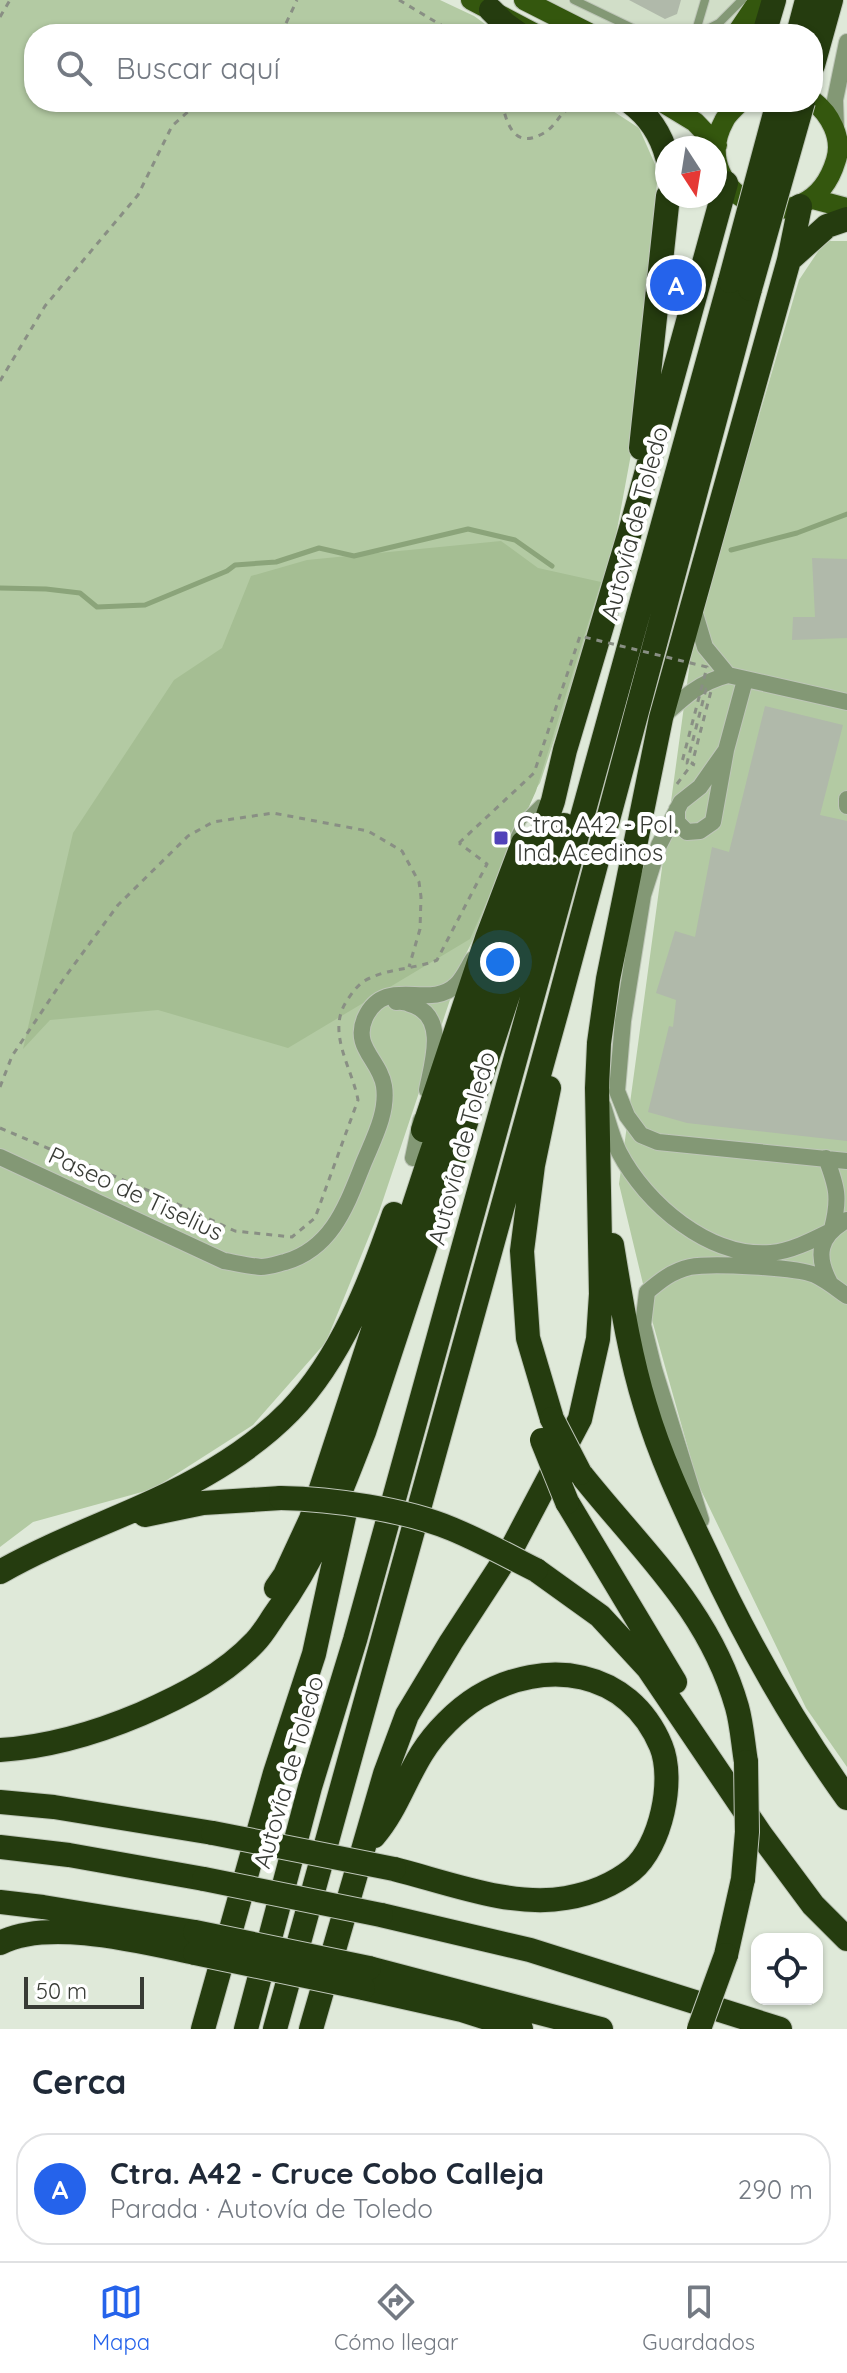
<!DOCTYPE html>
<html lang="es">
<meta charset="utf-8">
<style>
:root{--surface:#fff;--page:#f6f6f7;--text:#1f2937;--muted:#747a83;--line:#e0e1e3;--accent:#2563eb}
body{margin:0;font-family:Quicksand,sans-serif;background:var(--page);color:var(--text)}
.controls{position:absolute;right:24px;bottom:24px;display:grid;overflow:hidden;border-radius:16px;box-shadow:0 2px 6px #0004}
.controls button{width:72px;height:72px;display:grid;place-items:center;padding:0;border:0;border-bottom:2px solid var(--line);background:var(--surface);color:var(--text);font:40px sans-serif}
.compass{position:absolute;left:655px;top:136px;width:72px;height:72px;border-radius:50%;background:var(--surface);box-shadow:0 2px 6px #0004;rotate:168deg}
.scale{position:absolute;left:24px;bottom:20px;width:120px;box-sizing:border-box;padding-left:8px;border:4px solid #383b35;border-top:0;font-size:22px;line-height:28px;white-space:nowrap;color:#383b35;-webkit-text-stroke:6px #fff;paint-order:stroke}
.you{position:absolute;left:500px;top:962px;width:28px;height:28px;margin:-20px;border:6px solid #fff;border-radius:50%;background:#1a73e8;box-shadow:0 0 0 12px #1a73e833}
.badge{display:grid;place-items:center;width:52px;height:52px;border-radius:50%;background:var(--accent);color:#fff;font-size:26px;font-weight:700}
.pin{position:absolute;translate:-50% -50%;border:4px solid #fff;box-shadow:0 2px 8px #0006}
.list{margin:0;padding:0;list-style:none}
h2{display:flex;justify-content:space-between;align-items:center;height:104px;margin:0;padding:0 32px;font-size:34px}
h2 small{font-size:26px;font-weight:400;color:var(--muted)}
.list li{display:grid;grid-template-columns:52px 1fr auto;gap:24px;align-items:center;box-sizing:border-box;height:112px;margin:0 16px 16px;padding:0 16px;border:2px solid var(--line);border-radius:32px}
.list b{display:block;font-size:30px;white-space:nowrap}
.list p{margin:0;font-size:26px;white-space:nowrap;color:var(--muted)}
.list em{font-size:26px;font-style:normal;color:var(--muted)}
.icon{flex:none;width:44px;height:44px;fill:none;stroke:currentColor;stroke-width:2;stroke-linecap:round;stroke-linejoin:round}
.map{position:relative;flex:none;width:847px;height:2029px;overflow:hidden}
.search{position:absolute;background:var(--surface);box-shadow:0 2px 6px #0004;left:24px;right:24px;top:24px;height:88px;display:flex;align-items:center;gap:20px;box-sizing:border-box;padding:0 28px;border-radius:32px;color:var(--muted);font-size:30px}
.sheet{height:232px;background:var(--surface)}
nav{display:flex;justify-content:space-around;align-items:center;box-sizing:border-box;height:112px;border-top:2px solid var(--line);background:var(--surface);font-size:22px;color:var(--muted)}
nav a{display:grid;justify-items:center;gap:4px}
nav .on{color:var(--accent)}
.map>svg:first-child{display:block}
</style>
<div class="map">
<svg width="847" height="2029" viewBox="0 0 847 2029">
<rect width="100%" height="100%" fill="#dfe9d9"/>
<path fill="#d1dec8" d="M 542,0 L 754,0 L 741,34 L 611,34 Z"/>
<path fill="#b3caa3" d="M 0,0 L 440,0 L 474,16 L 499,34 L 34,34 L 34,102 L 599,102 L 639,128 L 658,171 L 634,438 L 609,573 L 540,783 L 507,831 L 486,913 L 464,958 L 379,1212 L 326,1342 L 253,1425 L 153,1489 L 33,1522 L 0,1547 Z
M 825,241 L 847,241 L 847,1767 L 806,1708 L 698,1484 L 650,1313 L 619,1184 L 693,640 L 799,280 Z"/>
<path fill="#a5be93" d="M 501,541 L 538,568 L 601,582 L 536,791 L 470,939 L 288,1048 L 158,1010 L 50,1020 L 23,1049 L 73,833 L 174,680 L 222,648 L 251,576 L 307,560 Z"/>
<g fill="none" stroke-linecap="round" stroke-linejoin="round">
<path stroke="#8ba47a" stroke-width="5" d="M 731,550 L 797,533 L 847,514
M 0,588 L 46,589 L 80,593 L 97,607 L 145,605 L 227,571 L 235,565 L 276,562 L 319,548 L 354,556 L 468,529 L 515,540 L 552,566"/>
</g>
<path fill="#b0b9aa" d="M 629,0 L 681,0 L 677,14 L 665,19 Z
M 812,558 L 847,559 L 847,638 L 792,640 L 793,617 L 815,617 Z
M 765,706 L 843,725 L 820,815 L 847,821 L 847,1141 L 687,1123 L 648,1112 L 669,1026 L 673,1027 L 676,1000 L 656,993 L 675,931 L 695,937 L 712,847 L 729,852 Z"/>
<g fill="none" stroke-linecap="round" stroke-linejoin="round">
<defs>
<path id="service" d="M 574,0 L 645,34
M 695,34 L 705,0
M 698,34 L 719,23 L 742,0
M 512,842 L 522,821 L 539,804"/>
<path id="minor" d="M 836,129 L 835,100 L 847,42
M 693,607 L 705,647 L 728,675
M 661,718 C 683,698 700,682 728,675 L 847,702
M 726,750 L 700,787 L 681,802 L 659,845 L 643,895 L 623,1021 L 617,1091 L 627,1116 L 641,1135 L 658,1142 L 847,1161
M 847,799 L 847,806
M 677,809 L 677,822 L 687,832 L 700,831 L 713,822 L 726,750 L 745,680
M 396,1002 C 404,1001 408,1003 415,1006 C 447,1019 432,1064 427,1090
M 603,1106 C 608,1121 612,1138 619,1152 C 646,1204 709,1258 771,1253 C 791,1251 811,1241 829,1232
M 0,1157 L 224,1261 C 236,1263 249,1266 261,1267 C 268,1267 277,1264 285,1262 C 333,1248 347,1204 364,1162 C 374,1138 388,1112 384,1086 C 380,1060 352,1047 365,1018 C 385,974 429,1011 456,985 C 463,979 468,967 473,959
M 413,1158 L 421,1120
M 826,1158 C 837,1187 840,1198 832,1229
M 830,1283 C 815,1255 819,1236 847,1220
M 701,1520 L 654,1369 L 643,1325 L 647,1292 C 660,1281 672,1271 690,1267 C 711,1263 796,1267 815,1275 C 826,1280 837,1289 847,1296"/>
<path id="primary" d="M 471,0 L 536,34
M 524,0 L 591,34
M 736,34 L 759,0
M 662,102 L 695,122 L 717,145
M 740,102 C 735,108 727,114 724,121 C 683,196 808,254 836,160 C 843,138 830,114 813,101
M 813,199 L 847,208"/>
<path id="motorway" d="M 491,10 L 505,24 L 519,34
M 764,34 L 774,0
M 798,34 L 807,0
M 813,65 L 831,0
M 630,102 C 649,116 661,134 667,157
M 789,260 L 827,226 L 847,219
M 641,448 L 668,196
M 549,1088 L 533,1165 L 522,1251 L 528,1338 L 552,1419
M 423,1130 L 487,938 L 523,843
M 612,1245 C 621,1299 629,1353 645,1405 C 660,1456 682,1503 705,1551 C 745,1638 791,1720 847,1798
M 580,1473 C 641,1550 709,1609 737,1707 C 742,1725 743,1744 746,1762
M 567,1502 L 675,1682
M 145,1515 L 203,1503 L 281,1498
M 536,1570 L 600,1616 L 648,1668 L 761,1835 L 813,1905 L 847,1939
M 0,1572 C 49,1544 102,1525 154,1501 C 202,1479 253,1449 290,1411 C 341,1358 371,1281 394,1214
M 276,1588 L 285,1575 L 311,1519 L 429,1160 L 553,801 L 565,750 L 632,525 L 726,183
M 0,1750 C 49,1747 96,1733 141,1714 C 182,1696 224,1675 255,1642 C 263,1634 269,1623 276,1613 C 317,1557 339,1496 364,1432 L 564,825
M 0,1802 L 54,1807 L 213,1833
M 374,1836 C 395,1812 405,1780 422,1753 C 435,1732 457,1710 478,1697 C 545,1657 629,1669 661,1746 C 675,1780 661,1846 632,1870 C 613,1885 590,1894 566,1898 C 512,1908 446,1882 394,1869
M 0,1847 L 69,1855 L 204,1879
M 0,1902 L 43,1907 L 195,1932
M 381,1915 L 530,1950 L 780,2029
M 0,1943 C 49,1918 142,1942 195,1953
M 726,1955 L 743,1879
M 369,1968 L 601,2029
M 363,1988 L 462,2010 L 521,2029
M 203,2029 L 275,1773 L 314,1654 L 345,1512
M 246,2029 L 310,1787 L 355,1640 L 730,281
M 275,2029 L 557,1010 L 750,289
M 311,2029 L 385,1774 L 407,1715 L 451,1642 L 511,1550 L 580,1419 L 598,1339 L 601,1294 L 597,1088 L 599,1043 L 608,979 L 661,718 L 789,260 L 800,206"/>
</defs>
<use href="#service" stroke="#bec6b8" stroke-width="10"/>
<use href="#minor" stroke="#bec6b8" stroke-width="18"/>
<use href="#primary" stroke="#bec6b8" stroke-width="22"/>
<use href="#motorway" stroke="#bec6b8" stroke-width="26"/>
<path stroke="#898f84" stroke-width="3" stroke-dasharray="6 6" stroke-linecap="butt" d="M 399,0 L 456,34
M 0,17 L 10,0
M 281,34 L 297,0
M 502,102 C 507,128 517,151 547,131 C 554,126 558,118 564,112 C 570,107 580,105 588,103
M 0,381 L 45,306 L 138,195 L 172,126 L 191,109 L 214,102
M 677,784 L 692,764 L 695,765
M 0,1087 L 12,1056 L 65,977 L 118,905 L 188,836 L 213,822 L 273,813 L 368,831 L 402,851 L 419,882 L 421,897 L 420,929 L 409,967
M 0,1128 L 154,1193 L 235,1231 L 292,1237 L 315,1218 L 358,1100 C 352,1067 325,1031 348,999 C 354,990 360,982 370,978 C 391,968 416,969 437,960 L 487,864 L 459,843"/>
<use href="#service" stroke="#839875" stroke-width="8"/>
<use href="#minor" stroke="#839875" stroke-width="16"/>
<use href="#primary" stroke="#34570e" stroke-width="20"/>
<use href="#motorway" stroke="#253c0f" stroke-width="24"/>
<defs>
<path id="motorway-bridge" d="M 730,281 L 778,102
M 750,289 L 803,102
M 552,1419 L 580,1473
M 542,1440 L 567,1502
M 281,1498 C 332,1499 404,1509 452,1529 C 481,1541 508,1556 536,1570
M 213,1833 L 394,1869
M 204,1879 L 381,1915
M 743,1879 L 747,1832 L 746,1762
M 195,1932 L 369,1968
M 195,1953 L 363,1988
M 699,2029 L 726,1955"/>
</defs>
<use href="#motorway-bridge" stroke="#bec6b8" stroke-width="26" stroke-linecap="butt"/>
<path stroke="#898f84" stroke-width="3" stroke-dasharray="6 6" stroke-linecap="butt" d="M 459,843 L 534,773 L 580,636 L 707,667 L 682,762 L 687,763 L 706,689 L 711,691 L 692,764"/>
<use href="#motorway-bridge" stroke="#253c0f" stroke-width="24"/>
</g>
<rect fill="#5142b9" stroke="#fff" stroke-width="3" x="493" y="830" width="16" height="16" rx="4"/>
<g text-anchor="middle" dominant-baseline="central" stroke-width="8" stroke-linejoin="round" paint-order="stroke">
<g font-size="24" fill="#383b35" stroke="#fff">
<text transform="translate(634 523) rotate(-75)">Autovía de Toledo</text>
<text transform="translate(461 1148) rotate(-75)">Autovía de Toledo</text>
<text transform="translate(136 1193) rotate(25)">Paseo de Tiselius</text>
<text transform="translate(288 1772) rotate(-74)">Autovía de Toledo</text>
</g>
<g font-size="24" fill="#383b35" stroke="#fff" text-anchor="start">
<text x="517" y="824">Ctra. A42 - Pol.<tspan x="517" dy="28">Ind. Acedinos</tspan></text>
</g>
</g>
</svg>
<div class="controls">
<button><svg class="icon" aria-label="locate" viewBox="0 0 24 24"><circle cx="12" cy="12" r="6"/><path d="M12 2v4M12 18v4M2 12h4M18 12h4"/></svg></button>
</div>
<svg class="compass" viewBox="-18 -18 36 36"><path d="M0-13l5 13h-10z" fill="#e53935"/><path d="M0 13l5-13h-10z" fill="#747a83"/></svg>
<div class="scale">50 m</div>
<div class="you"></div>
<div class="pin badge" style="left:676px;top:285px">A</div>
<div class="search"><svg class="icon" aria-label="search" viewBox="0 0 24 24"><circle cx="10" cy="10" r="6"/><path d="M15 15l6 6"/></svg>Buscar aquí</div>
</div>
<section class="sheet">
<h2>Cerca<small></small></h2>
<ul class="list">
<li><span class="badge">A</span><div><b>Ctra. A42 - Cruce Cobo Calleja</b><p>Parada · Autovía de Toledo</p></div><em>290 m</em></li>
</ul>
</section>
<nav>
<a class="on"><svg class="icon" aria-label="map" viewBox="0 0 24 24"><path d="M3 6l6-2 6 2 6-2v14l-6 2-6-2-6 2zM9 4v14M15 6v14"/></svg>Mapa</a>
<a><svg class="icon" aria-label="directions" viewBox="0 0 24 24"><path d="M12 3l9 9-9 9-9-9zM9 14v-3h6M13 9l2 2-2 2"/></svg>Cómo llegar</a>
<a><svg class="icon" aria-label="saved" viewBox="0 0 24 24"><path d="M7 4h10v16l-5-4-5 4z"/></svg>Guardados</a>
</nav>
